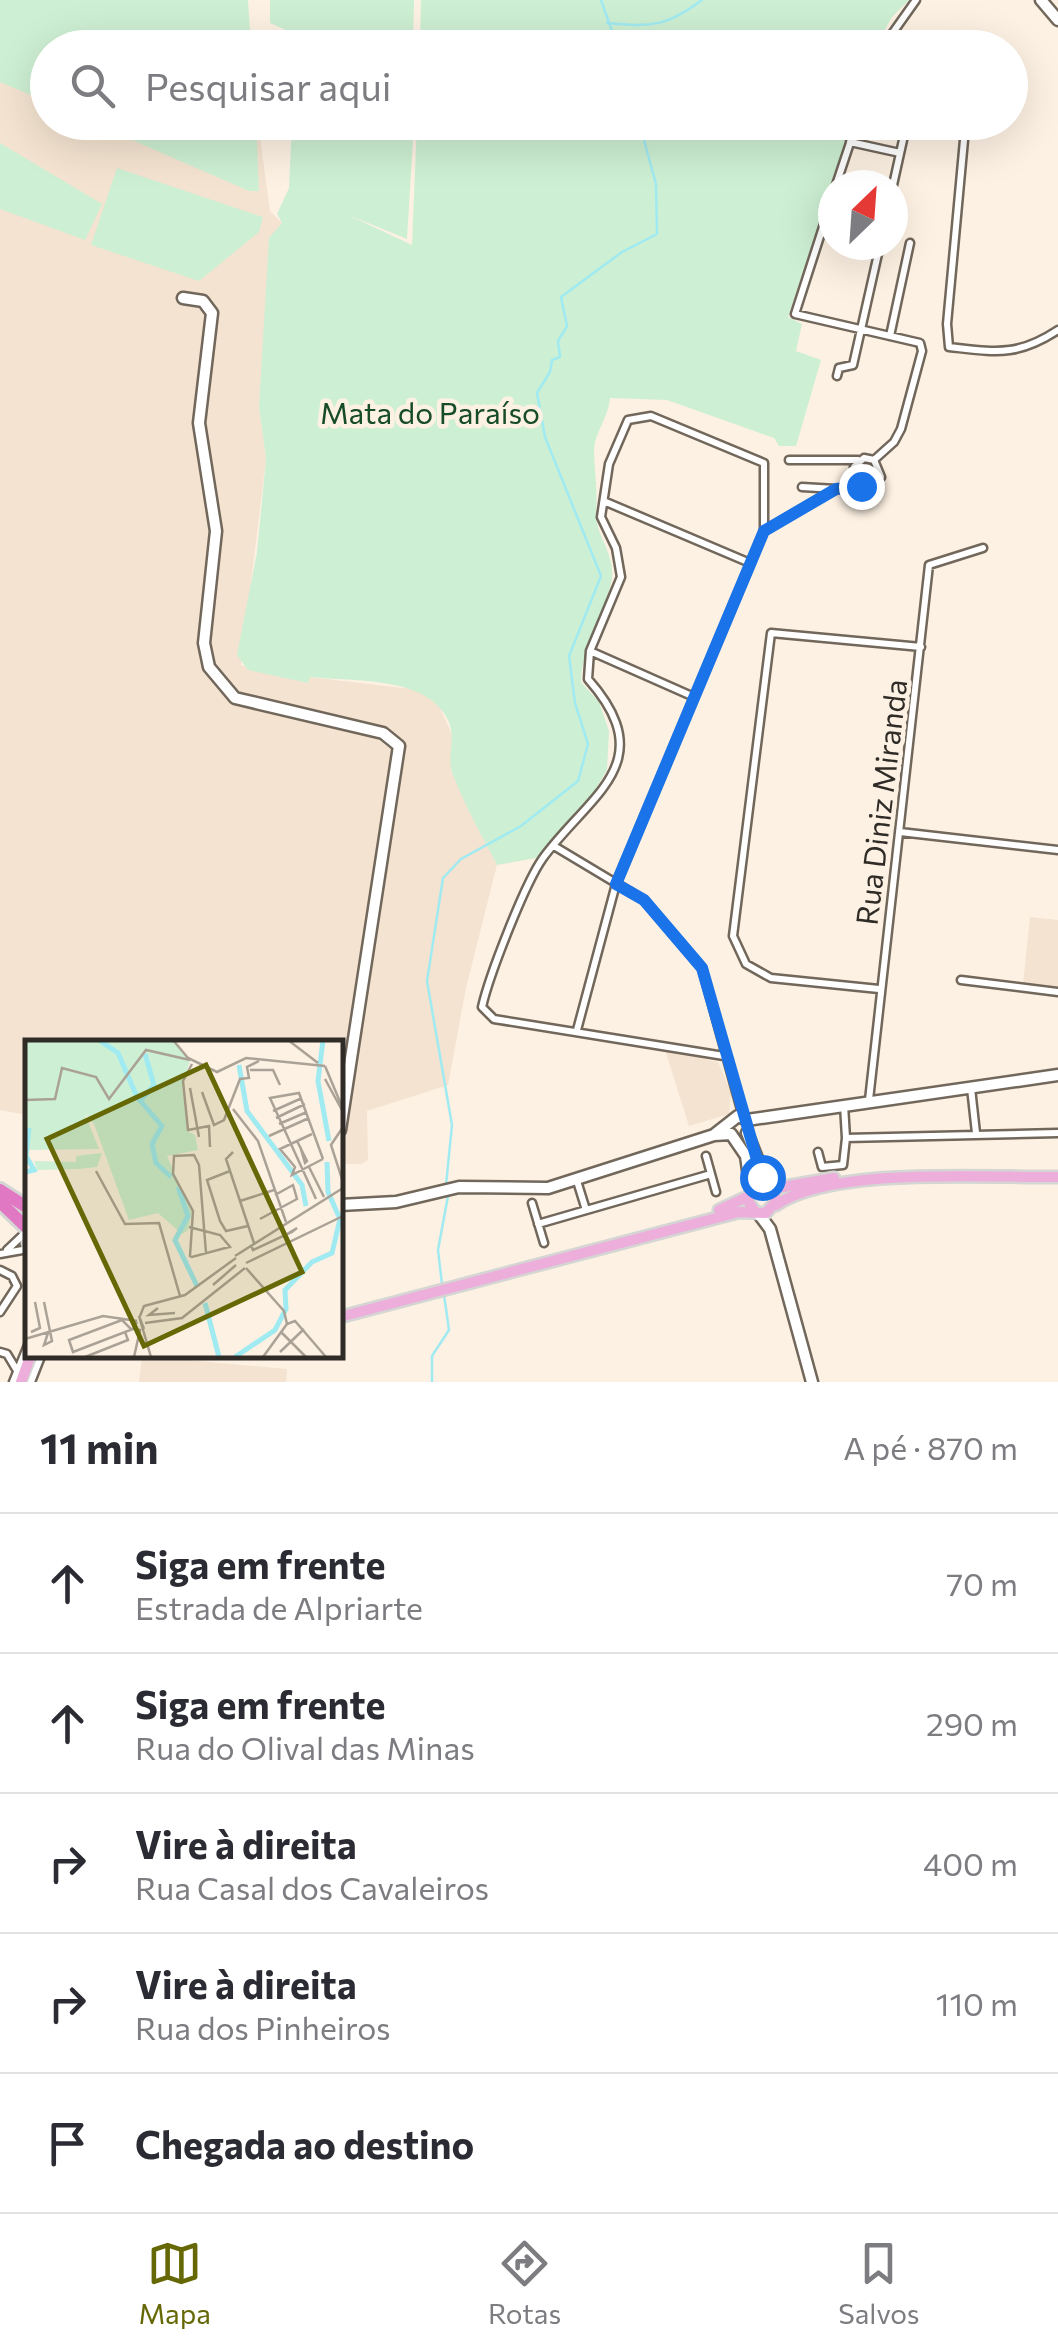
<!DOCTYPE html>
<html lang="pt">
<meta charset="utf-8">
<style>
:root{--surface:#fff;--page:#f2f2f3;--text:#2b2b33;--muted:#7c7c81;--line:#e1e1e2;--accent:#656805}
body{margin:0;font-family:Commissioner,sans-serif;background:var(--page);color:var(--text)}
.compass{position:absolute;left:818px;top:170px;width:90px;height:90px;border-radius:50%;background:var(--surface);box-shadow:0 10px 40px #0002;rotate:25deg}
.stop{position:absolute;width:30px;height:30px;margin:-22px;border:8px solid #1a73e8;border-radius:50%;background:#fff}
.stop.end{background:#1a73e8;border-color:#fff;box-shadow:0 2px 10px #0008}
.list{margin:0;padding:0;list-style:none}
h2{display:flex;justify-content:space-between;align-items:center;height:130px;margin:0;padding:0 40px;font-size:42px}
h2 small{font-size:32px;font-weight:400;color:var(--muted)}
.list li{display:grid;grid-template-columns:65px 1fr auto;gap:30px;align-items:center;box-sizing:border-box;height:140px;padding:0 40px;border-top:2px solid var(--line)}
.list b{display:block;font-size:38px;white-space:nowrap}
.list p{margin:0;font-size:32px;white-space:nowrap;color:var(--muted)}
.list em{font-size:32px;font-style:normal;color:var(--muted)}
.icon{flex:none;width:55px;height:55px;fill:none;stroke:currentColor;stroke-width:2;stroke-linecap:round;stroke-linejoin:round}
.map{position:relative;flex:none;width:1058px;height:1382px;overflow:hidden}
.search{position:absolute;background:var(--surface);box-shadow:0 10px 40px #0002;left:30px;right:30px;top:30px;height:110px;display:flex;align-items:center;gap:25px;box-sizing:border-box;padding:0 35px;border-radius:55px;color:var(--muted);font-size:38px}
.sheet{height:830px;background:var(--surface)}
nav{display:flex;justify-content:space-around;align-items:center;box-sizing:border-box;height:140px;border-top:2px solid var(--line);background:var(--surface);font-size:28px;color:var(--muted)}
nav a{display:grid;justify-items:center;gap:5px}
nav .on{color:var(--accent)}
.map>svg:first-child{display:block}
</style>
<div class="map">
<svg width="1058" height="1382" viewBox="0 0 1058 1382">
<rect width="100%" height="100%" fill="#fdf1e3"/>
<path fill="#f4e3d0" d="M 0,0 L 48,48 L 48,122 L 258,123 L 270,211 L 282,223 L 263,347 L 259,406 L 266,459 L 241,665 L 308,683 L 309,677 L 420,690 L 438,703 L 453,737 L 451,771 L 497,865 L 466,988 L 448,1085 L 367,1111 L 368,1160 L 361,1164 L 340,1164 L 340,1042 L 28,1042 L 27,1115 L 0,1110 Z
M 1030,917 L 1058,920 L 1058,987 L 1023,984 Z
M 665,1050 L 718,1062 L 731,1092 L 729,1114 L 689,1126 Z
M 142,1356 L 287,1369 L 286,1382 L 139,1382 Z"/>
<path fill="#cdefd3" d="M 0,0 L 248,0 L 251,47 L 48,48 L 47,102 L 0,82 Z
M 270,0 L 414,0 L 413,47 L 296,47 L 297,35 L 270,23 Z
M 421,0 L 909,0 L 892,17 L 875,47 L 420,48 Z
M 93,123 L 256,123 L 259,191 L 249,191 Z
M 292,123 L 414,123 L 407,239 L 346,214 L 412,245 L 417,123 L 852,123 L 788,317 L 802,324 L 796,351 L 821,360 L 796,446 L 779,446 L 774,438 L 667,400 L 610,398 C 609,416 595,432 594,449 C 594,470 598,490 596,511 C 594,533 615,553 612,578 C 606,615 582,644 581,682 L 599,702 L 609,731 L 607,770 L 589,800 L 536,858 L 497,865 C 482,836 465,806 453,775 C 446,758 456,740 449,722 C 429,675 353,682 310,677 L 308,683 L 248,670 L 237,655 L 257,552 L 266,459 L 259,406 L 269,238 L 282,223 L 277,214 L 289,188 Z
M 0,143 L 102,204 L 85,240 L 0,209 Z
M 117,168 L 263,217 L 259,232 L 199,281 L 91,245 Z"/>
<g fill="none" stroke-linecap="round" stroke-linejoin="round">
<path stroke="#a0eaf1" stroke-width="2.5" d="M 601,0 L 618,48
M 607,23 C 651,27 666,27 702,0
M 446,1185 L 452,1125 L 427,981 L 443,878 L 461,859 L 521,826 L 578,781 L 588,744 L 575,703 L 569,656 L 601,576 L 545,437 L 537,393 L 550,372 L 552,360 L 560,357 L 558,341 L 567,326 L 561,297 L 622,252 L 657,234 L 656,184 L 639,122
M 442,1284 L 438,1250 L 448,1196
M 432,1382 L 432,1356 L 449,1330 L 444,1295"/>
<defs>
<path id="street" d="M 882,48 L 916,0
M 964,140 L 947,324 L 949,347 C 996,352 1017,357 1058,330
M 850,142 L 900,153
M 836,185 L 857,122
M 893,185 L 907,122
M 833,196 L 795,314 L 920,343 L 922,351 L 901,429 L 894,442 L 874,460 L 864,458 L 854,467 L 853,476 L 861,486 L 871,487 L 881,477 L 874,460
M 890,336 L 910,243
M 837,376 L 839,368 L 853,365 L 880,245
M 789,460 L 858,460
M 802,487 L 836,489
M 606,502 L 750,563
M 764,531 L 836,489 L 860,486
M 590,651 L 694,697
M 900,832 L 1058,850
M 554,846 L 644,900 L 702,968 L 743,1117
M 961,980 L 1058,992
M 879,989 L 771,978 L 746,964 L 733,936 L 771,633 L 921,647
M 577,1030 L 616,884 L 764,531 L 764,463 L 651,416 L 628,420 L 609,464 L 601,517 L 616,548 L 621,577 L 590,651 L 588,679 C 662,763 590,794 543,858 C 525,883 489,976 482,1007 L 494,1019 L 724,1056
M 971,1088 L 976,1133
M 869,1100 L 929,565 L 983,548
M 844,1105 L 846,1138 L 1058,1133
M 818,1152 L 822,1167 L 843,1165 L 846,1138
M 706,1156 L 716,1192
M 577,1181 L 586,1210
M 532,1203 L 544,1243
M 538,1224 L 711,1174
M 7,1250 L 25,1233
M 0,1254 L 28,1249
M 0,1270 L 12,1276 L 17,1286 L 0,1312
M 0,1352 L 7,1354 L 16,1369
M 13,1382 L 28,1345
M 31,1382 L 42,1354"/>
<path id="secondary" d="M 1041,0 L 1058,20
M 183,298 L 203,301 L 212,313 L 199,423 L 216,531 L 204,643 L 209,667 L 235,698 L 383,733 L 399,746 L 340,1130
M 747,1133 L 768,1186
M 715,1134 L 738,1116 L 747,1120 L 1058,1075
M 731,1134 L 746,1156 L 751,1191
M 340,1205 L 396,1202 L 459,1187 L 548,1188 L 714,1135 L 731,1134
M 758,1213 L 770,1229 L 812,1382"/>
<path id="primary" d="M 772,1189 L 834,1178
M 776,1205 C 832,1166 988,1178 1058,1177
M 719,1210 L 749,1196
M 28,1224 L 28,1243
M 340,1317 L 739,1212 L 766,1213 L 777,1200 L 768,1186 L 751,1191 L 748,1201 L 755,1212
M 21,1382 L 31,1354"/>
<path id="highway" d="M 0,1190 L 28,1208
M 0,1202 L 26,1227"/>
</defs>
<use href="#street" stroke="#71675b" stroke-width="11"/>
<use href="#secondary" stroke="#71675b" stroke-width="15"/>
<use href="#primary" stroke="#d5d5d4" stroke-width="15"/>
<use href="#highway" stroke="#d5d5d4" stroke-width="18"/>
<use href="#street" stroke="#fff" stroke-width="6"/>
<use href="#secondary" stroke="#fff" stroke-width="10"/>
<use href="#primary" stroke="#edaedb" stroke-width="10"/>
<use href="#highway" stroke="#e178c3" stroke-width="12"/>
</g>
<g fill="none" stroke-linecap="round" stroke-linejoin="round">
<path stroke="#1a73e8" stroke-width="12" d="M 762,1177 L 702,968 L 644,900 L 616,884 L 764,531 L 836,489 L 861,486"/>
</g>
<g text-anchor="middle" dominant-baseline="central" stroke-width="9" stroke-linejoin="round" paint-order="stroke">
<g font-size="30" fill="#174c28" stroke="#fdf1e3">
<text x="430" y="411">Mata do Paraíso</text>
</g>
<g font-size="30" fill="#2f2b26" stroke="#fdf1e3">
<text transform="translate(880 802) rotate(-83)">Rua Diniz Miranda</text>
</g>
</g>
<g transform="translate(25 1040)">
<rect width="318" height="318" fill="#fdf1e3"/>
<path d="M 0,0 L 147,0 L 165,21 L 157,44 L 162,91 L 170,95 L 173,110 L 142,116 L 167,172 L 163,190 L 157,194 L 133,173 L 104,180 L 69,84 L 60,74 L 74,109 L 0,110 ZM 77,113 L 72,127 L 53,129 L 12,130 L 9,121 L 51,122 L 51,116 Z" fill="#cdefd3"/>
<path fill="none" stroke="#a0eaf1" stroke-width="5" d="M 74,0 L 93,13 L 112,57 L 137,86 L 127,104 L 131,123 L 146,137M 298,0 L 293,41 L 304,101M 214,25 L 222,71 L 277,145 L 281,166M 117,59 L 129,45 L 120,14M 0,132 L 9,130 L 1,116 L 4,88M 153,147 L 163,176 L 150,200 L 172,246M 180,263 L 194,317M 210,317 L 250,290 L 261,269 L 260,250 L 287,222 L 307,213 L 315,179 L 303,152 L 302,122"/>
<path fill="none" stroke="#aba297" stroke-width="2.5" d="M 148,0 L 163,18 L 192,32 L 221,18 L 300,26M 263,0 L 293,23M 167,24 L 158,41 L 163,90 L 184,86 L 185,107M 300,26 L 318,69M 225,30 L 248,30 L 255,45M 300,39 L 318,72M 165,48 L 174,97M 177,52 L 189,85 L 199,80 L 215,39 L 224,38 L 222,27 L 234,21M 0,60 L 30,59 L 37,28 L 71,37 L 84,59 L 121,10 L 165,20M 208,69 L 233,101 L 261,182M 248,71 L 277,58M 251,78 L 280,64M 254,84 L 282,72M 318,87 L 306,105 L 318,142M 287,94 L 255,109 L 270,127 L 267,135 L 298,119M 244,96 L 284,78M 272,101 L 282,121 L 280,123 L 275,106M 208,112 L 201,119 L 229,203M 284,127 L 299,157M 71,131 L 100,184 L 134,183 L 155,256M 205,131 L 182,140 L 195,181 L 201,191 L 223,186M 291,159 L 245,58 L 274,53 L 298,119M 215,161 L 249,150M 235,179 L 272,159 L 268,145 L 250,155M 164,187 L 195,195 L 206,208M 226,205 L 228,210 L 267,192 L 272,188 L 262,194M 181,213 L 174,125 L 169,115 L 149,116 L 148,134 L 168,171 L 165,216 L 167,217 L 204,207M 210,216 L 318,148M 221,223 L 318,176M 221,228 L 259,271 L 262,284M 188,245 L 211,225M 19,262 L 27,301 L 19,305 L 23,293M 133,268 L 124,275 L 150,273M 115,276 L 119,266 L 160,255 L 211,218M 120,283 L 157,278 L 220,228M 262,284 L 270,281 L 301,317M 106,289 L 97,280 L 44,300 L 48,312 L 108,289 L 112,282M 119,289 L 114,276 L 126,317M 6,292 L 15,288 L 10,262M 257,293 L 281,317M 0,299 L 78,276 L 112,281M 255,312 L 279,289M 60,317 L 103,300 L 100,292M 109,317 L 115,290 L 109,289M 238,317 L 262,284"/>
<path fill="#656805" fill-opacity="0.15" stroke="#656805" stroke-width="5" d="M 181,25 L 277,232 L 119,306 L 22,99 Z"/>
<rect width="318" height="318" fill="none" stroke="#2f2b26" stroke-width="5"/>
</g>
</svg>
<svg class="compass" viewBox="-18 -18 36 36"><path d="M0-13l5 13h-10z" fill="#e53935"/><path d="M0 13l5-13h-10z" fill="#7c7c81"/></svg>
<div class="stop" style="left:762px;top:1177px"></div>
<div class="stop end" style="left:861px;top:486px"></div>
<div class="search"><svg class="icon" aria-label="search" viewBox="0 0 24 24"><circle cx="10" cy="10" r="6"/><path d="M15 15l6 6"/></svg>Pesquisar aqui</div>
</div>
<section class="sheet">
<h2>11 min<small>A pé · 870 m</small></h2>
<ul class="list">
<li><svg class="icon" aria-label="ahead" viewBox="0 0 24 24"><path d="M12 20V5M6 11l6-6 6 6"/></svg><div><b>Siga em frente</b><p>Estrada de Alpriarte</p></div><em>70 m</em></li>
<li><svg class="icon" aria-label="ahead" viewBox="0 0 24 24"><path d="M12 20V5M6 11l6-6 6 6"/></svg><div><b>Siga em frente</b><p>Rua do Olival das Minas</p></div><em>290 m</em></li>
<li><svg class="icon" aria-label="right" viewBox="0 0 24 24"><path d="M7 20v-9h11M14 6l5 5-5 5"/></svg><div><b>Vire à direita</b><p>Rua Casal dos Cavaleiros</p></div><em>400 m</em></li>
<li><svg class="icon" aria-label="right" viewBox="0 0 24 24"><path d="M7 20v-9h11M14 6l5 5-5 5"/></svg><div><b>Vire à direita</b><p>Rua dos Pinheiros</p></div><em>110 m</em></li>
<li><svg class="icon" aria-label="arrive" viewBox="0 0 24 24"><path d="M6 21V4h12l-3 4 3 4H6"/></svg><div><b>Chegada ao destino</b></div></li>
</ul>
</section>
<nav>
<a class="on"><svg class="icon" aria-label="map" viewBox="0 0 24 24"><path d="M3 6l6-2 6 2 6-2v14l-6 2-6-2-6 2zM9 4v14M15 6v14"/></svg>Mapa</a>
<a><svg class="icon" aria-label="directions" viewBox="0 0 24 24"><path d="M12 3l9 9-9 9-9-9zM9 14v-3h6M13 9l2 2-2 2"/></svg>Rotas</a>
<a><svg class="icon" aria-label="saved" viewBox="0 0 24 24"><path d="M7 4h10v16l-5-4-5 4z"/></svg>Salvos</a>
</nav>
